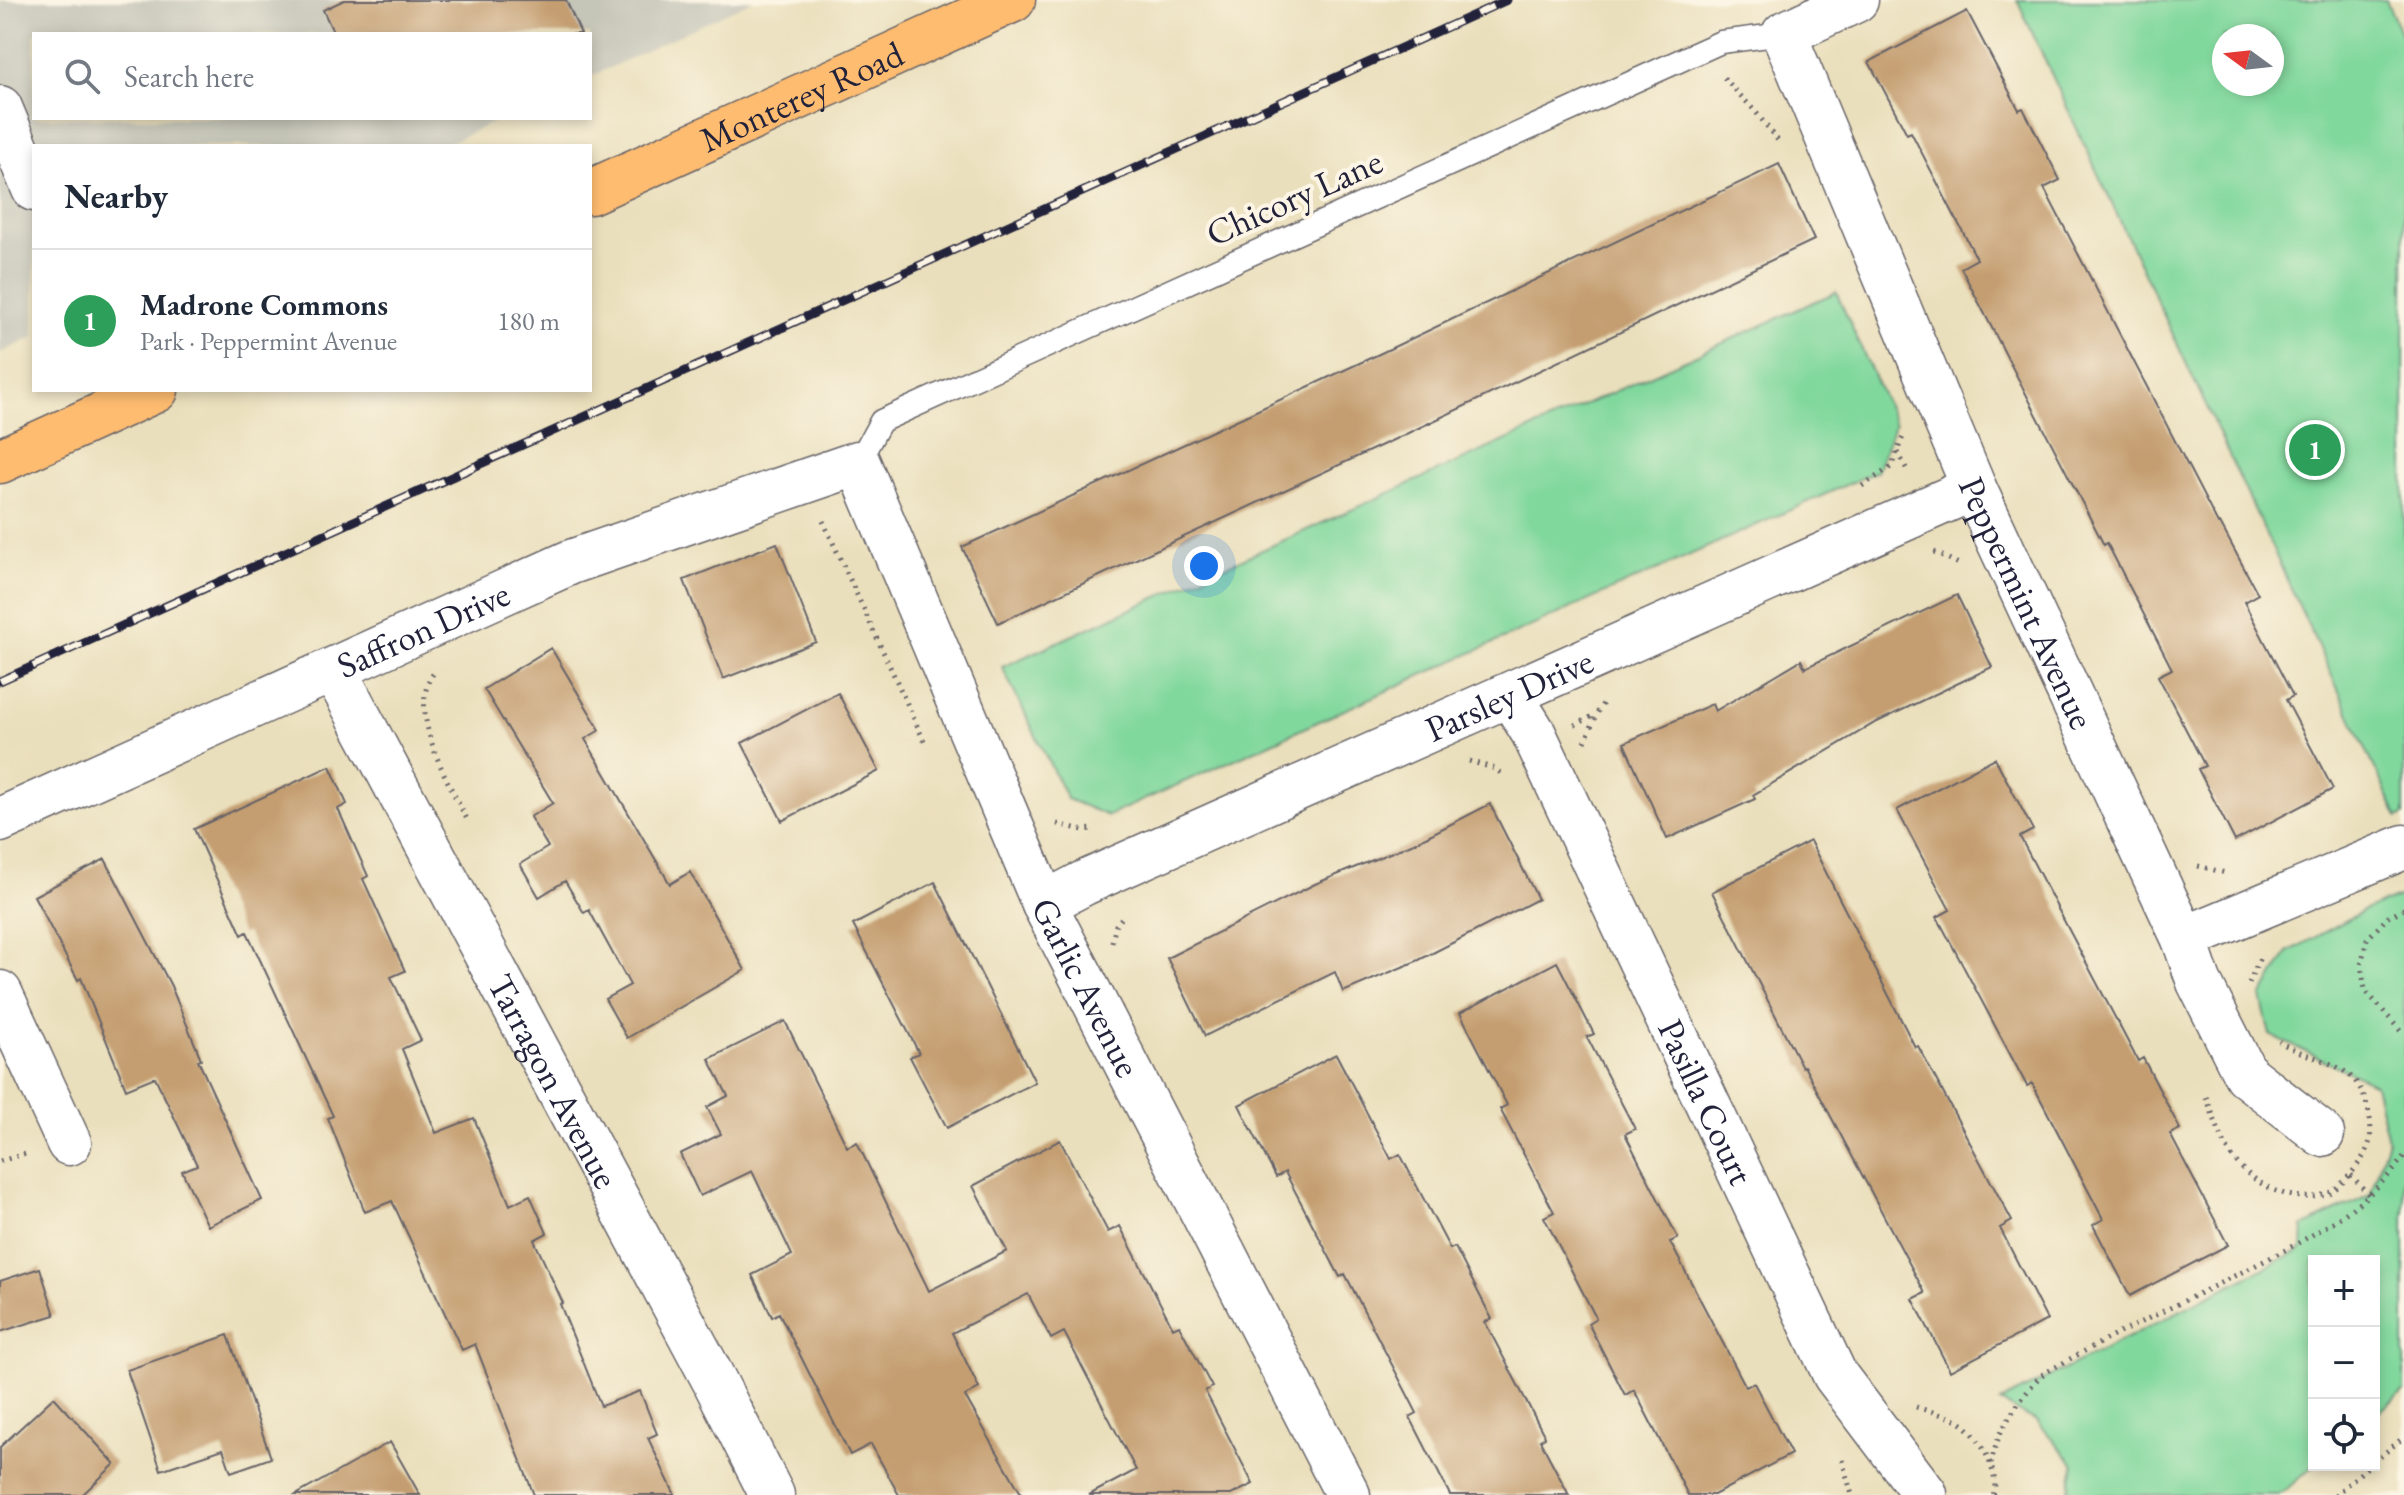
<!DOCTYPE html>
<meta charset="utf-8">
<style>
:root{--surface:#fff;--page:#f6f6f7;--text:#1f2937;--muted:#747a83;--line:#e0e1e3;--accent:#2563eb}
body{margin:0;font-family:"EB Garamond",serif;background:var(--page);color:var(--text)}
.controls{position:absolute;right:24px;bottom:24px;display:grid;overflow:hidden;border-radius:0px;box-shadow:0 4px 12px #0003}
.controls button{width:72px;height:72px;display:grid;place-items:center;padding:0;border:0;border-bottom:2px solid var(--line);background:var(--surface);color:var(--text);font:40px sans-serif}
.compass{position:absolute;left:2212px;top:24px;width:72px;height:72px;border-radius:50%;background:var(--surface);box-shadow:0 4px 12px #0003;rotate:285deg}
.you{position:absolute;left:1204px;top:566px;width:28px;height:28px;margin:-20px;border:6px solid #fff;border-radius:50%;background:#1a73e8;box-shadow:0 0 0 12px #1a73e833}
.badge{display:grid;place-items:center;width:52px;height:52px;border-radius:50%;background:var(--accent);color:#fff;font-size:26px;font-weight:700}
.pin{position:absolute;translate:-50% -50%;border:4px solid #fff;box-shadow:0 2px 8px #0006}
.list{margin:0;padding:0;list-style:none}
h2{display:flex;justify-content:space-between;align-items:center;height:104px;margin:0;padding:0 32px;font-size:34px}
h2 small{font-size:26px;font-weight:400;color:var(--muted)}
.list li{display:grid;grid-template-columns:52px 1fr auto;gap:24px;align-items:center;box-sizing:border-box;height:144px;padding:0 32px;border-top:2px solid var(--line)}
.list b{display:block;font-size:30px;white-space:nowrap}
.list p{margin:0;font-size:26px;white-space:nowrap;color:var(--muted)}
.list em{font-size:26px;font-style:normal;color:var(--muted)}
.icon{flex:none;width:44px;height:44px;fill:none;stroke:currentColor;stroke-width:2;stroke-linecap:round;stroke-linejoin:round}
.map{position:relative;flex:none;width:2404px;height:1495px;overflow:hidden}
.search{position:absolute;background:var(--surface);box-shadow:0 4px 12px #0003;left:32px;top:32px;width:560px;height:88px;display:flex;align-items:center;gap:20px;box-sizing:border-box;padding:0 28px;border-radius:0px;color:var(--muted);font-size:30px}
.panel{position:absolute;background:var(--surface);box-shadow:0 4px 12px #0003;left:32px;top:144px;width:560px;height:248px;border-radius:0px}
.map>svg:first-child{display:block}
</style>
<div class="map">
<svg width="2404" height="1495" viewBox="0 0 2404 1495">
<rect width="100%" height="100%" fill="#fcf5e5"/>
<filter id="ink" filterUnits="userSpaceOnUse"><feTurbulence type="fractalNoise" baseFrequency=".0125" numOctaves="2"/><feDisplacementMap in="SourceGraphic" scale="16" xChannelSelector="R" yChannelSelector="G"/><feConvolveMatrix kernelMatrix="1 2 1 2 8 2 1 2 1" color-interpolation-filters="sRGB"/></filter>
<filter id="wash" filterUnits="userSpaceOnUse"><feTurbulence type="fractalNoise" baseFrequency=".006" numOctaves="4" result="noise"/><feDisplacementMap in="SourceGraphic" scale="32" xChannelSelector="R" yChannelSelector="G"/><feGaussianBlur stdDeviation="1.8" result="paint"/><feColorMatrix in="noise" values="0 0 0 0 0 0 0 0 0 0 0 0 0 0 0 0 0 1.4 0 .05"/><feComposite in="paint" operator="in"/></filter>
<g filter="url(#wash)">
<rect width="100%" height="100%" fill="#eadfbc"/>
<path fill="#c5c5b8" d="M 0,0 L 754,0 L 590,77 L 590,34 L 34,34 L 34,118 L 502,118 L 442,146 L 34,146 L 34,337 L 0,353 Z"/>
<path fill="#81d89d" stroke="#527d6c" stroke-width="2" fill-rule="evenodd" d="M 2017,0 L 2386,0 L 2404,41 L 2404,815 L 2398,818 ZM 2224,36 L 2272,36 L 2272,84 L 2224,84 Z
M 1836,292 L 1895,423 L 1877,471 L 1108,816 L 1067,799 L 1002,667 Z
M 2404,895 L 2404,1391 L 2374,1416 L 2374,1261 L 2314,1261 L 2315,1465 L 2279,1495 L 2068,1495 L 2074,1464 L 2037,1421 L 2000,1402 L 2302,1249 L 2303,1227 L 2370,1195 L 2388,1140 L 2375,1084 L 2270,1035 L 2261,997 L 2288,952 L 2367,909 Z"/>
<g id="blocks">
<path fill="#c49e71" d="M 344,0 L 566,0 L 581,34 L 334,34 L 323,10 Z
M 1967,11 L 2019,110 L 2023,108 L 2060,180 L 2044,188 L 2218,524 L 2220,523 L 2258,594 L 2244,602 L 2293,696 L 2286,700 L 2333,789 L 2235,841 L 2198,769 L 2205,766 L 2158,676 L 2172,669 L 2107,543 L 2104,545 L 1961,268 L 1977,259 L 1911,132 L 1907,134 L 1869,62 Z
M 1779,164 L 1814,240 L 1406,434 L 998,623 L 962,547 L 1377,355 Z
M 777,543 L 816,642 L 723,679 L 684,580 Z
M 1957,595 L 1992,667 L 1873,724 L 1753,795 L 1755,799 L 1667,839 L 1624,743 L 1712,704 L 1715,711 L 1801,660 L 1805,668 Z
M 551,648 L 600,730 L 585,739 L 670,884 L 690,872 L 745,970 L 627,1038 L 605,999 L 630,985 L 589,910 L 584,913 L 565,881 L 539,897 L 520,864 L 548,847 L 530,817 L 553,803 L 484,689 Z
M 838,693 L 879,771 L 782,821 L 742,743 Z
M 1995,758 L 2033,830 L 2020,837 L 2138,1061 L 2143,1058 L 2180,1129 L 2170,1134 L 2228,1245 L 2130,1296 L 2093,1225 L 2103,1219 L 2032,1083 L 2027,1086 L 1937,917 L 1950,910 L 1897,810 Z
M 330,766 L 347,804 L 338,809 L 368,876 L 363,879 L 405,971 L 391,977 L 421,1040 L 402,1049 L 436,1133 L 474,1118 L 510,1205 L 530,1195 L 547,1233 L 534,1240 L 563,1303 L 560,1304 L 601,1406 L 640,1391 L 657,1434 L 648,1438 L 675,1495 L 534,1495 L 475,1344 L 462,1350 L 392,1201 L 365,1212 L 328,1118 L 333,1116 L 247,932 L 242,935 L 194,829 Z
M 1490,804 L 1538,899 L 1419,960 L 1343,992 L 1335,972 L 1205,1036 L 1167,958 L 1315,884 L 1414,843 Z
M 1810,841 L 1915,1047 L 1918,1046 L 2012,1221 L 2000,1228 L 2047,1320 L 1950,1371 L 1913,1299 L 1925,1293 L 1804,1066 L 1802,1067 L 1712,892 Z
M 105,859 L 171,986 L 201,1059 L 198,1060 L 262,1200 L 208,1226 L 182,1171 L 197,1165 L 155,1077 L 126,1089 L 81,978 L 78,980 L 34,896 Z
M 935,882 L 1035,1082 L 947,1128 L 910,1057 L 919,1053 L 853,925 Z
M 1557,962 L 1594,1034 L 1587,1037 L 1635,1129 L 1625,1134 L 1678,1238 L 1670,1242 L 1746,1387 L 1754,1383 L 1791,1454 L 1714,1495 L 1688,1495 L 1634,1390 L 1625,1395 L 1588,1323 L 1596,1318 L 1544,1217 L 1554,1212 L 1500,1109 L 1507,1105 L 1460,1013 Z
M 785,1021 L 847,1147 L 857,1142 L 929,1291 L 1007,1251 L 973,1186 L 1060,1140 L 1108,1232 L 1120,1226 L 1173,1328 L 1179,1325 L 1212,1387 L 1205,1391 L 1253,1484 L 1231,1495 L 1089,1495 L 1136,1470 L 1064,1332 L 1051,1339 L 1028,1294 L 952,1333 L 979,1388 L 965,1396 L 1022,1495 L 899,1495 L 871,1444 L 850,1455 L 779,1313 L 772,1317 L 752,1275 L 792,1255 L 752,1171 L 700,1196 L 680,1154 L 721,1134 L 707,1107 L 728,1096 L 709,1059 Z
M 1336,1054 L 1391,1159 L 1400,1154 L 1450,1249 L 1455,1247 L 1492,1319 L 1485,1322 L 1545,1437 L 1540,1440 L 1569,1495 L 1450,1495 L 1410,1417 L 1417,1413 L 1345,1274 L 1340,1277 L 1285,1172 L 1276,1177 L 1239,1105 Z
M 40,1268 L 55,1315 L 0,1332 L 0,1281 Z
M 228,1335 L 271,1458 L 231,1472 L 223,1449 L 161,1470 L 127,1370 Z
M 54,1397 L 115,1464 L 82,1495 L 0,1495 L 0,1447 Z
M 390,1442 L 420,1495 L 296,1495 Z"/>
</g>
</g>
<g filter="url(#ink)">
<use href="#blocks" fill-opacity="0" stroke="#686468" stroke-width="2"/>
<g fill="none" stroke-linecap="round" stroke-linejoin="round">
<defs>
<path id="service" d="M 858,463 L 881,421 L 1721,42 L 1784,34"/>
<g id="minor">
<path id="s1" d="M 1856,0 L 1784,34 L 1974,488 L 2184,939 L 2199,982 L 2246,1075 L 2322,1134"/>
<path d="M 0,108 L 34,189"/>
<path id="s2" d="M 334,670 L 715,1382 L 772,1495"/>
<path id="s3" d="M 1510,695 L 1533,732 L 1835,1375 L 1925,1494"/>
<path id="s4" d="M 0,820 L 571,562 L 858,463 L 1044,904 L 1348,1495"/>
<path id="s5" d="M 1044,904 L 1084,883 L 1974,488"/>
<path d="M 2184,939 L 2404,847"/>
<path d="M 0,993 L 69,1143"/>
</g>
<g id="primary">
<path id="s6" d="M 590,192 L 1013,0"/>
<path d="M 0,461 L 156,390"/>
</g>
</defs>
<use href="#service" stroke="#686468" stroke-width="25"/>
<use href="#minor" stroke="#686468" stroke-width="47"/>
<use href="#primary" stroke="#686468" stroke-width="47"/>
<path stroke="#686468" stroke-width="5" stroke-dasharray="2 6" stroke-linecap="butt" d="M 1724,78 L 1755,111 L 1779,142
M 1898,452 L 1908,472
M 1862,486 L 1891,467 L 1904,434
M 823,521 L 926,745
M 1934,552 L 1961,565
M 433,674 C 406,712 450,786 469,823
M 1575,725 L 1595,715
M 1585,742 L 1596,715 L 1605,700
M 1469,761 L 1496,769 L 1503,775
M 1057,824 L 1083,830 L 1094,829
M 2198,866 L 2226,873
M 2404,909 L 2388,917 L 2367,939 L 2361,965 L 2365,990 L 2404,1035
M 1112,942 L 1116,925 L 1124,915
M 2249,983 L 2261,955
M 2206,1097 C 2214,1116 2221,1142 2234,1159 C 2254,1185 2292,1205 2326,1194 C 2340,1190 2365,1159 2369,1144 C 2374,1127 2368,1100 2358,1085 C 2341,1059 2302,1058 2279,1041
M 0,1161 L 29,1153
M 2351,1175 L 2369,1195
M 1916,1407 C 1931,1412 1953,1416 1965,1426 C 1981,1438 2001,1477 1993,1495
M 1842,1460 L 1852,1495
M 2374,1462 L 2404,1437
M 1991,1464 C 1997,1430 2018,1402 2040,1376 C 2101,1340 2167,1310 2230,1278 C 2292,1247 2363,1214 2404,1156
M 2335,1495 L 2370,1465"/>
<use href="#service" stroke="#fff" stroke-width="22"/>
<use href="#minor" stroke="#fff" stroke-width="44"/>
<use href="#primary" stroke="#febc70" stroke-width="44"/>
<defs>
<path id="rail" d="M 0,681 L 1507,0"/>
</defs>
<use href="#rail" stroke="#22223b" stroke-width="9"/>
<use href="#rail" stroke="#fcf5e5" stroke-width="6" stroke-dasharray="18" stroke-linecap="butt"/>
</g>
</g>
<g text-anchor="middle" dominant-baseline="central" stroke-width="8" stroke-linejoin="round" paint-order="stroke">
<g font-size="36" fill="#22223b" stroke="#fcf5e5">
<text stroke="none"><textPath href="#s6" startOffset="232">Monterey Road</textPath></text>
<text transform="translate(1294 197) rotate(-24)">Chicory Lane</text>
<text stroke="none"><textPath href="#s1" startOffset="698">Peppermint Avenue</textPath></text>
<text stroke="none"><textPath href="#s4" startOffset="464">Saffron Drive</textPath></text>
<text stroke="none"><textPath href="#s5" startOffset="510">Parsley Drive</textPath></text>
<text stroke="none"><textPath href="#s4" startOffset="1502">Garlic Avenue</textPath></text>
<text stroke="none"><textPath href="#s2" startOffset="466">Tarragon Avenue</textPath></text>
<text stroke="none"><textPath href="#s3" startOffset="452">Pasilla Court</textPath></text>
</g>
</g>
</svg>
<div class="controls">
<button>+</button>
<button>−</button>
<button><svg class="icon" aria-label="locate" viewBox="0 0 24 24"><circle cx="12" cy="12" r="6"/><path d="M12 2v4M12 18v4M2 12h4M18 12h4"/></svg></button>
</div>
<svg class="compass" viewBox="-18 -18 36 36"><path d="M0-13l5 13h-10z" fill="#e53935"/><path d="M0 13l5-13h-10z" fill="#747a83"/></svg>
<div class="you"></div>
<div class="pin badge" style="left:2315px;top:450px;background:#2e9e5b">1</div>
<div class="search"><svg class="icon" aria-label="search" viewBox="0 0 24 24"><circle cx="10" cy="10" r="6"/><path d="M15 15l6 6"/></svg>Search here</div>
<section class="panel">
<h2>Nearby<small></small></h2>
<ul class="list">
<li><span class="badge" style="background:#2e9e5b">1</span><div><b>Madrone Commons</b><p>Park · Peppermint Avenue</p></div><em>180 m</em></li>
</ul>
</section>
</div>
